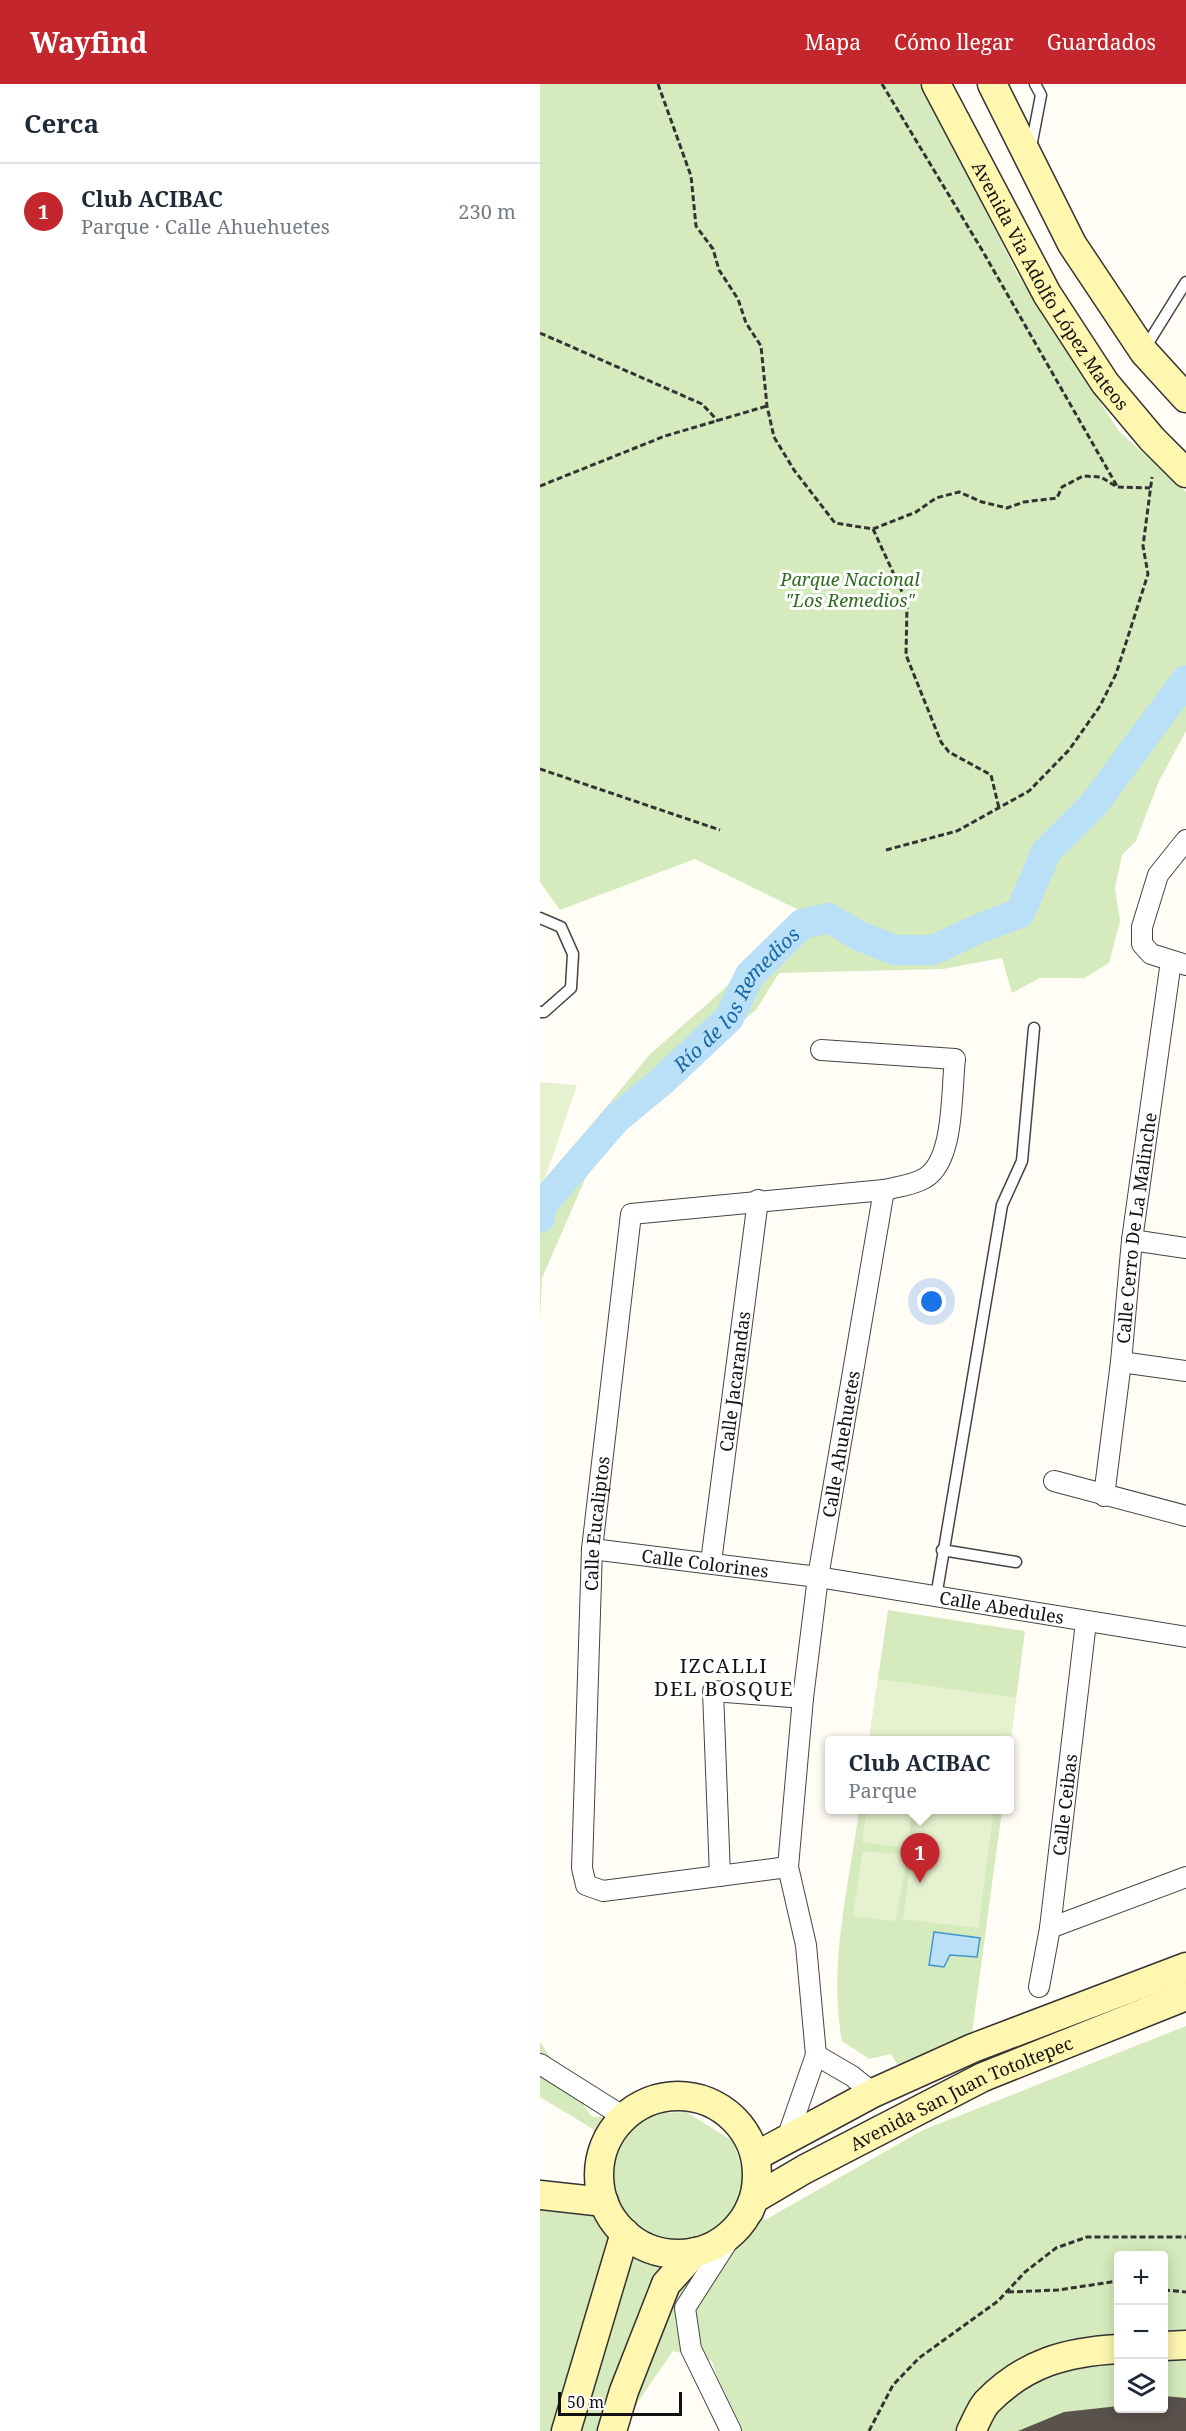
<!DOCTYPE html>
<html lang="es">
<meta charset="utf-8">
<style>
:root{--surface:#fff;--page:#f2f2f3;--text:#1f2937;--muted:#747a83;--line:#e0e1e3;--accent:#c4262e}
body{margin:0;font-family:"Noto Serif",serif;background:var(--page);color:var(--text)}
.controls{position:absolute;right:18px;bottom:18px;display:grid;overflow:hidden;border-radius:6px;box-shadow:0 3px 15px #0003}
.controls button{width:54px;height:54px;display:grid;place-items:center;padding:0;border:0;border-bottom:2px solid var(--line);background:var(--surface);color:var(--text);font:30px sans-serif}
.scale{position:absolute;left:18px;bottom:15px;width:124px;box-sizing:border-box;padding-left:6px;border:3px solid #111;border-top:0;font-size:16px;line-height:21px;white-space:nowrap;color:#111;-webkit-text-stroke:4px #fff;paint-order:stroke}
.you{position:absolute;left:392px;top:1218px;width:21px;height:21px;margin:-15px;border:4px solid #fff;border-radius:50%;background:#1a73e8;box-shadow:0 0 0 9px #1a73e833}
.badge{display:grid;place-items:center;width:39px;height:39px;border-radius:50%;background:var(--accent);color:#fff;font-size:20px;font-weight:700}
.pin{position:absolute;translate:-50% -50px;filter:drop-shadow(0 2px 3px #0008)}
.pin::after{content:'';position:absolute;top:32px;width:21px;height:18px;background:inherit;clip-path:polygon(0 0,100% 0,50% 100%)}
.popup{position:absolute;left:285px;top:1652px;width:189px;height:78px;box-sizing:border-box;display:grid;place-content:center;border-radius:6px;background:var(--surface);filter:drop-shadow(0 2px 4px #0005);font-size:20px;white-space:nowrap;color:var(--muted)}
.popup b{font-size:22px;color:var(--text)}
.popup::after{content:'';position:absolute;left:50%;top:100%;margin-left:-12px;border:12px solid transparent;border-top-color:var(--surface)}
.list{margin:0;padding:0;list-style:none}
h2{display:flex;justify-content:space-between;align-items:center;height:78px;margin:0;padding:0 24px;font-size:26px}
h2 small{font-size:20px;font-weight:400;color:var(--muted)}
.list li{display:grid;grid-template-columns:39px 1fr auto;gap:18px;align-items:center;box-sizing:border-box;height:96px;padding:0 24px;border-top:2px solid var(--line)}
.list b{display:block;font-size:22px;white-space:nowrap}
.list p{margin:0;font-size:20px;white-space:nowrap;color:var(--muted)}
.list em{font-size:20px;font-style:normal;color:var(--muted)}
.icon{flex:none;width:33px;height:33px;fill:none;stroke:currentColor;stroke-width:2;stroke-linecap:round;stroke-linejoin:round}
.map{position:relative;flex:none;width:646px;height:2347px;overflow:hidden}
header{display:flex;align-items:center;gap:36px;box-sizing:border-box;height:84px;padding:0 30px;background:var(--accent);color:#fff}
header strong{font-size:28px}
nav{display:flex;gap:33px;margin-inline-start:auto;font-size:21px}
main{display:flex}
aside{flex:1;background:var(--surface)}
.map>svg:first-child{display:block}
</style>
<header>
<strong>Wayfind</strong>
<nav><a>Mapa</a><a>Cómo llegar</a><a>Guardados</a></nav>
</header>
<main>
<aside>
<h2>Cerca<small></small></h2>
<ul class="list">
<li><span class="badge">1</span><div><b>Club ACIBAC</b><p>Parque · Calle Ahuehuetes</p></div><em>230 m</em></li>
</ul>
</aside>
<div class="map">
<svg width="646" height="2347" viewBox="0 0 646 2347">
<rect width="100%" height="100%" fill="#fffdf5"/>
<path fill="#d5ebbd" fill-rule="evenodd" d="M 0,0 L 381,0 L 478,191 L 579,347 L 646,408 L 646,647 L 619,697 L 596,757 L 582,771 L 575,804 L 580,837 L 569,879 L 544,894 L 500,894 L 472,909 L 462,874 L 403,885 L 239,889 L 216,926 L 164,968 L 53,1077 L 2,1194 L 0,1238 L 0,1119 L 3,1108 L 54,1038 L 109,971 L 183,906 L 221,863 L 277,835 L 155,775 L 20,826 L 0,798 Z
M 348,1526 L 485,1547 L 470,1662 L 470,1656 L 329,1656 Z
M 319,1726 L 462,1726 L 432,1949 L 358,1982 L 351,1970 L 329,1975 L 302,1957 C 288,1881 309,1802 319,1726 Z
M 646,1942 L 646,2347 L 195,2347 L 172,2277 L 133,2267 L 78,2347 L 0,2347 L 0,2124 L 21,2127 L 69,2105 L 53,2045 L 0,2013 L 0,1958 L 52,2033 L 146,2028 L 193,2057 L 204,2093 L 225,2136 L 383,2046 ZM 578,2172 L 624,2172 L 624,2324 L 578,2324 Z"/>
<path fill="#e6f2cf" d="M 0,998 L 37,1001 L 0,1109 Z
M 338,1595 L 476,1614 L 470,1662 L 470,1656 L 329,1656 Z
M 327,1726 L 372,1726 L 368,1764 L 322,1758 Z
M 378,1726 L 454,1726 L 438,1844 L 363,1835 Z
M 323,1767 L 367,1771 L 356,1837 L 313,1832 Z"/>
<path fill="#b9e0f7" stroke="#3f96cf" stroke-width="1.5" d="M 394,1848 L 440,1854 L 437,1873 L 410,1871 L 404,1883 L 389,1881 Z"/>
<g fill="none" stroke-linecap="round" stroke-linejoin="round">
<path stroke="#b9e0f7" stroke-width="30" id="s1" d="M 0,1134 L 2,1121 L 76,1035 L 122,997 L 189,934 L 210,891 L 262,840 L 289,834 L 319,852 L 355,866 L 393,866 L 438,845 L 480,829 L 506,768 L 554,720 L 646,596"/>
</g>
<path fill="#5a524d" d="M 624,2312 L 646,2314 L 646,2347 L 478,2347 L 524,2328 L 579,2322 L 579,2325 L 624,2325 Z"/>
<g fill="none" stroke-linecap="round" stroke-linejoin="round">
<defs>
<path id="service" d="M 491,63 L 501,11 L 495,0
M 605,264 L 646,198
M 0,834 L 21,843 L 33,870 L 31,904 L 4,928 L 0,928
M 402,1466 L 476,1478
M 396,1513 L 462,1121 L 482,1077 L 494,944"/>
<g id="minor">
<path d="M 646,756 L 618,791 L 602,843 L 602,860 L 611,870 L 646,881"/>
<path d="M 592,1156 L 646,1164"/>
<path d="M 581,1278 L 646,1287"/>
<path d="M 514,1397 L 646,1432"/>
<path id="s2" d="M 564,1412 L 581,1278 L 592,1156 L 631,877"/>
<path id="s3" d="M 52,1465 L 278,1493 L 646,1553"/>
<path id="s4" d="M 171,1478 L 218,1116"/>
<path id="s5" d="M 248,1783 L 63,1807 L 46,1801 L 42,1784 L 52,1465 L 91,1130 L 344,1106 C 357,1103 374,1101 385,1094 C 415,1076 411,1007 415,975 L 281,966"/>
<path d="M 180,1792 L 173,1607 L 263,1614"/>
<path d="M 510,1844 L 646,1793"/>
<path id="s6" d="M 499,1903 L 510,1844 L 546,1538"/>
<path d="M 276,1971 L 312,1992 L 333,2009"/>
<path d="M 0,1980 L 84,2033"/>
<path id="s7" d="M 246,2057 L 276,1971 L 266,1861 L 248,1783 L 263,1614 L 278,1493 L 344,1106"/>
<path d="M 191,2347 L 151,2265 L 145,2224 L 195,2146"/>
</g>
<g id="secondary">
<path id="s8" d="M 396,0 L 507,210 L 565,299 L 612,355 L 646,389"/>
<path d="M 452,0 L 532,160 L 604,268 L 646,314"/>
<circle cx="138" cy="2091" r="79"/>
<path d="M 216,2072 L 333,2009 L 433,1964 L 646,1883"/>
<path d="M 0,2111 L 64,2118"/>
<path id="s9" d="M 209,2127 L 214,2115 L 265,2085 L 443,1993 L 646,1912"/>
<path d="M 624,2262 L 646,2261"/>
<path d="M 26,2347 L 85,2149"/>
<path d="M 72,2347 L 84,2307 L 126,2200 L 155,2168"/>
<path d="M 431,2347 C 436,2338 440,2326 447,2318 C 485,2279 526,2268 578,2265"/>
</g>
</defs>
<use href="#service" stroke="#444" stroke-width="13"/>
<use href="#minor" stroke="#444" stroke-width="22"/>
<use href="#secondary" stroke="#333" stroke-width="31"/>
<path stroke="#333" stroke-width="3" stroke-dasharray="6 3" stroke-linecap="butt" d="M 118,0 L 151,92 L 156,142 L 173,165 L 179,186 L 198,215 L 206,239 L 221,262 L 227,322 L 234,353 L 254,386 L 295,439 L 333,445 L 376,428 L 396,414 L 419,408 L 442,418 L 467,424 L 484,418 L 517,414 L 522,403 L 543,392 L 561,393 L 577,403 L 610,404
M 342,0 L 442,166 L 577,402
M 0,249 L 162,320 L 178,337
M 0,402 L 125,352 L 227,322
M 333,445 L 364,512 L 367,522 L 366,571 L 401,658 L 409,668 L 451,691 L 459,724
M 0,685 L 180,746
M 346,766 L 417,747 L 489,707 L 529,666 L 560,622 L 576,590 L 608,490 L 603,462 L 612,393
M 624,2206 L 646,2208
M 468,2208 L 518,2206 L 578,2197
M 329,2347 L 353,2301 L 379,2274 L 458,2217 L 485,2188 L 516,2164 L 547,2153 L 646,2153"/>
<use href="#service" stroke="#fff" stroke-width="10"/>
<use href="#minor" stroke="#fff" stroke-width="20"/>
<use href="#secondary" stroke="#fff6b0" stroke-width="28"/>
</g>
<g text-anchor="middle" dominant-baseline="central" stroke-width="6" stroke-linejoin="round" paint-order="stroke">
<g font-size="18" fill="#111" stroke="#fff">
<text stroke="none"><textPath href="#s8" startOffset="232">Avenida Via Adolfo López Mateos</textPath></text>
<text stroke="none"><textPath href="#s2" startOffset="270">Calle Cerro De La Malinche</textPath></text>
<text stroke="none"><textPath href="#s4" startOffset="182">Calle Jacarandas</textPath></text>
<text stroke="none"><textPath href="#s7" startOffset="708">Calle Ahuehuetes</textPath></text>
<text stroke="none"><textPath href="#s5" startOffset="567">Calle Eucaliptos</textPath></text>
<text stroke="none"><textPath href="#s3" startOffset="114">Calle Colorines</textPath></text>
<text stroke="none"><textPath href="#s3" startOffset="414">Calle Abedules</textPath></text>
<text stroke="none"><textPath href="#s6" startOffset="184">Calle Ceibas</textPath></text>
<text stroke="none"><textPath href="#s9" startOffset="246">Avenida San Juan Totoltepec</textPath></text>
</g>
<g font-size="18" font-style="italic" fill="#2f6b1f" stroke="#fff">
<text x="310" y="495">Parque Nacional<tspan x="310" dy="21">"Los Remedios"</tspan></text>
</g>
<g font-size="20" font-style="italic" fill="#1768a6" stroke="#fff">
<text stroke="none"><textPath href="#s1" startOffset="298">Río de los Remedios</textPath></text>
</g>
<g font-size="20" letter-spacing="1.5" fill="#111" stroke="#fff">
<text x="184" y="1581">IZCALLI<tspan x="184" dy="23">DEL BOSQUE</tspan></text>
</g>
</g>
</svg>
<div class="controls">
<button>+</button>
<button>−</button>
<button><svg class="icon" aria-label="layers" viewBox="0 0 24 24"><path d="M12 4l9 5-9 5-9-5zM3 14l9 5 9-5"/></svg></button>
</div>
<div class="scale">50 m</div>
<div class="you"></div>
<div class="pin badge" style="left:380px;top:1799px">1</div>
<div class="popup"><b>Club ACIBAC</b>Parque</div>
</div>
</main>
